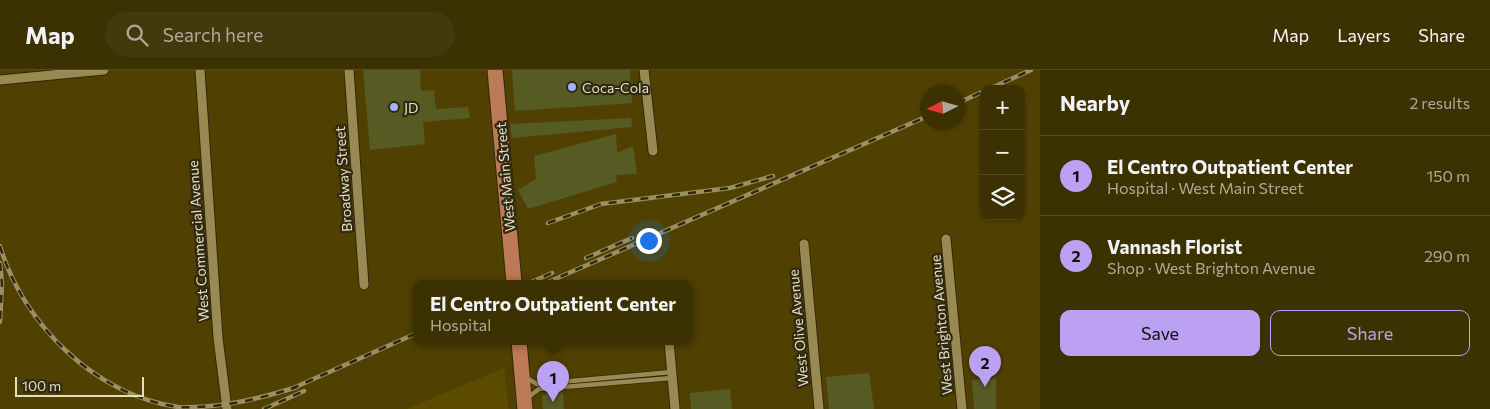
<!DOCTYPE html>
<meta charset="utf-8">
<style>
:root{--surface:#3c3102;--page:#43390c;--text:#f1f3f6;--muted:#aca999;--line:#554c24;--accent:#bca0f2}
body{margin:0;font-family:Commissioner,sans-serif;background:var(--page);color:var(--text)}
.controls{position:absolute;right:15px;top:15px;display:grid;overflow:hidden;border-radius:10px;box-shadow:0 1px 4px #0004}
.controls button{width:45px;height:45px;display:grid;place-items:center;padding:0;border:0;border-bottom:1px solid var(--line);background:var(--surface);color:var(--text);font:25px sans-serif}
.compass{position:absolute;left:920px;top:15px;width:45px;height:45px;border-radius:50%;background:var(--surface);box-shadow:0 1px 4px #0004;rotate:265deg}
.scale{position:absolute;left:15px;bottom:12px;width:129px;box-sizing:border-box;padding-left:5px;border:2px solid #e5ddc0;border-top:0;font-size:14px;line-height:18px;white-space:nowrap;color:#e5ddc0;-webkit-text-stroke:4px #302912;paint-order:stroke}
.you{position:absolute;left:648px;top:170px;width:18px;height:18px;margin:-12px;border:4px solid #fff;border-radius:50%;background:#1a73e8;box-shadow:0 0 0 8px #1a73e833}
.badge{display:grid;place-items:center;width:32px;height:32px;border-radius:50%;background:var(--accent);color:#111;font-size:16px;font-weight:700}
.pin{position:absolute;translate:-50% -41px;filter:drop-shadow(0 1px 2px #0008)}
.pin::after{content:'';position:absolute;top:26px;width:18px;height:15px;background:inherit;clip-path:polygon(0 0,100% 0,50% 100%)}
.popup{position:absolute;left:413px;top:210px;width:280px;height:65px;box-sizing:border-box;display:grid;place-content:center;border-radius:10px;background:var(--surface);filter:drop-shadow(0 1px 4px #0005);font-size:16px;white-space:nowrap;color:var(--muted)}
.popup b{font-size:19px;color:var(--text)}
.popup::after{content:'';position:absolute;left:50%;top:100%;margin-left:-10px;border:10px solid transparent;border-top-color:var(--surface)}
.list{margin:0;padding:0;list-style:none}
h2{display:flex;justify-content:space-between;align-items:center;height:65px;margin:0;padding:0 20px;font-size:21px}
h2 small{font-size:16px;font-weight:400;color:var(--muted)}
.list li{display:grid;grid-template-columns:32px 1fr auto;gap:15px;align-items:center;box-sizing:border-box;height:80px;padding:0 20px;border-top:1px solid var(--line)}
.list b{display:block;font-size:19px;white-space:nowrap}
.list p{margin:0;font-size:16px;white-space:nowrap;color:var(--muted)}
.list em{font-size:16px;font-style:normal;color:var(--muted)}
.actions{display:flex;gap:10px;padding:15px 20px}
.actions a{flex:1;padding:11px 0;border:1px solid var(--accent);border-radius:10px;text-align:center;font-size:18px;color:var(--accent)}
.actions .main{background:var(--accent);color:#111}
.icon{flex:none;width:28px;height:28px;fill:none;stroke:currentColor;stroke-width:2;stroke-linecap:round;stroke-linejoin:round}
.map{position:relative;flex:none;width:1040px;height:339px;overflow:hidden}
header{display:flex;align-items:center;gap:30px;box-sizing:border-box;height:70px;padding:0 25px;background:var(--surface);border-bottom:1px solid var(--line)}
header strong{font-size:24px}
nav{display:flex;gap:28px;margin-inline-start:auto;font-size:18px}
.search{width:350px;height:45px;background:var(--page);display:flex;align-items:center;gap:12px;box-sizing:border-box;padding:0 18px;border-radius:28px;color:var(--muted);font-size:19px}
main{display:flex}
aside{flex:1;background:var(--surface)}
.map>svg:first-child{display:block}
</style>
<header>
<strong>Map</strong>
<div class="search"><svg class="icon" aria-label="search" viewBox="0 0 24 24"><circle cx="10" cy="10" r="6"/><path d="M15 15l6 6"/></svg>Search here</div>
<nav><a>Map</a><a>Layers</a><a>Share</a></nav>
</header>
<main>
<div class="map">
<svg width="1040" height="339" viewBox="0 0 1040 339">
<rect width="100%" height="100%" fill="#504102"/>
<path fill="#5d4c00" d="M 504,298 L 509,339 L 407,339 Z"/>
<path fill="#565b24" d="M 363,0 L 420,0 L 421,21 L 434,20 L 436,39 L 468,37 L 470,48 L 423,52 L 425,74 L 370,80 Z
M 512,0 L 630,0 L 632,33 L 515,41 Z
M 631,48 L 632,57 L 512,68 L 510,54 Z
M 616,64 L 617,83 L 633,76 L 637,104 L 615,105 L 617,112 L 528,139 L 518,120 L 536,109 L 534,86 Z
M 869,303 L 874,339 L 829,339 L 826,307 Z
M 996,308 L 996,339 L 974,339 L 972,310 Z
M 730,319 L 732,339 L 691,339 L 690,323 Z
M 563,322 L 564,339 L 543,339 L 542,325 Z"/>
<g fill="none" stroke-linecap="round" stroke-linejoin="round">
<defs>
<path id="service" d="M 525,307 L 537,314 L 672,302
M 527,328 L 539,319 L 672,308"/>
<path id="minor" d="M 200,0 L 218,268 L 227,339
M 349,0 L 364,215
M 644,0 L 653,81
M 0,10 L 104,0
M 946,169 L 962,339
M 804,174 L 819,339
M 669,271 L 675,339"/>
<path id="primary" d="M 495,0 L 514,213
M 519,271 L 525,339"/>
</defs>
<use href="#service" stroke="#31290b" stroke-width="6"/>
<use href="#minor" stroke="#31290b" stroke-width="11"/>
<use href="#primary" stroke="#31290b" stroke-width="17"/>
<use href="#service" stroke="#998952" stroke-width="4.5"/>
<use href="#minor" stroke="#998952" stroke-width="9"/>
<use href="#primary" stroke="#bc7a56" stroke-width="15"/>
<defs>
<path id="rail" d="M 989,19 L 1031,0
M 958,33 L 984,21
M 548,153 L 601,134 L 730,118 L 773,106
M 0,176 C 23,254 95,325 178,337 C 218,339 259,329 297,317
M 586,188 L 632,168
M 0,193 L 2,214 L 0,252
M 529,213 L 552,203
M 546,213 L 928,46
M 291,319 L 417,263
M 264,339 L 304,321"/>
</defs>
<use href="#rail" stroke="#9c9063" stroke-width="4.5"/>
<use href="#rail" stroke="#302912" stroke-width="2.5" stroke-dasharray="8" stroke-linecap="butt"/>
</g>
<g fill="#a2b2fd" stroke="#302912" stroke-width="2">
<circle cx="572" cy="17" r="5"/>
<circle cx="394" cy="37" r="5"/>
</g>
<g text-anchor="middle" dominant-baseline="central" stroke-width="4.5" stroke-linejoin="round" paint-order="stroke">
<g font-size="14" fill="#e5ddc0" stroke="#302912" text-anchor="start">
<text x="582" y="17">Coca-Cola</text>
<text x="404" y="37">JD</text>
</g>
<g font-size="14" fill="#e5ddc0" stroke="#302912">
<text transform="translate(505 107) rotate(-95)">West Main Street</text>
<text transform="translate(343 109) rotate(-94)">Broadway Street</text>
<text transform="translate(198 171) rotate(-94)">West Commercial Avenue</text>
<text transform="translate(941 255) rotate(-95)">West Brighton Avenue</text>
<text transform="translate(798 258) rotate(-95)">West Olive Avenue</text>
</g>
</g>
</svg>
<div class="controls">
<button>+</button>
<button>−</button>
<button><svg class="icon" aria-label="layers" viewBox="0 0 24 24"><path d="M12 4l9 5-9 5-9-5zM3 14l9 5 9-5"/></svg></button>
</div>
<svg class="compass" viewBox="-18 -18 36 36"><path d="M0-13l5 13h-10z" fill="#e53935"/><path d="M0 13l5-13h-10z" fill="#aca999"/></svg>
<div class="scale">100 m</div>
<div class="you"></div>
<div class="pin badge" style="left:553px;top:332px">1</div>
<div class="popup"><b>El Centro Outpatient Center</b>Hospital</div>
<div class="pin badge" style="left:985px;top:317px">2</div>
</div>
<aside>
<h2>Nearby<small>2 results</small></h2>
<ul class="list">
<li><span class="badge">1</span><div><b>El Centro Outpatient Center</b><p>Hospital · West Main Street</p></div><em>150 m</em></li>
<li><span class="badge">2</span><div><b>Vannash Florist</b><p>Shop · West Brighton Avenue</p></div><em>290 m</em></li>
</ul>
<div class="actions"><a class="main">Save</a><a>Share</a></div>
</aside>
</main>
